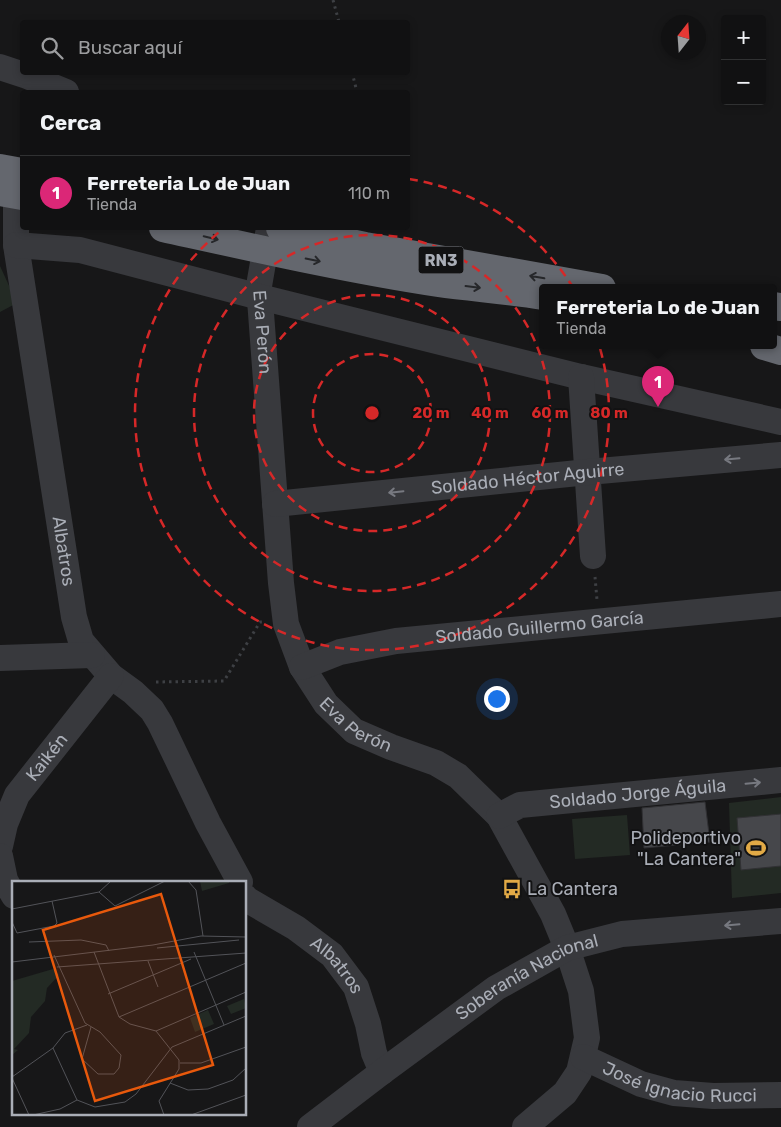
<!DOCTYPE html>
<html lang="es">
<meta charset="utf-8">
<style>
:root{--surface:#111112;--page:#1a1a1b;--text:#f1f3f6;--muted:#9c9d9f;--line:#303132;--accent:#db2777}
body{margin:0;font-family:Rubik,sans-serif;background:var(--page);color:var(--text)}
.controls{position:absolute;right:15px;top:15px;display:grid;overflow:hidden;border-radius:5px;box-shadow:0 2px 8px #0003}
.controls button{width:45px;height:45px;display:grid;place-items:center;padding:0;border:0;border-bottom:1px solid var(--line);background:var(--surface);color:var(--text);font:25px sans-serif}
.compass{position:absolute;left:661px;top:15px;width:45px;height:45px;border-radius:50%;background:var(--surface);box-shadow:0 2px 8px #0003;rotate:17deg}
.you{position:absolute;left:496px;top:698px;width:18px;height:18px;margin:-12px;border:4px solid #fff;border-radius:50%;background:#1a73e8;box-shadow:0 0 0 8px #1a73e833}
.badge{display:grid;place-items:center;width:32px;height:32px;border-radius:50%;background:var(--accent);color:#fff;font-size:16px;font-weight:700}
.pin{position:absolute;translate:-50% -41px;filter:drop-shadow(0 1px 2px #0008)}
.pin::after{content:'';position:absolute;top:26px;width:18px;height:15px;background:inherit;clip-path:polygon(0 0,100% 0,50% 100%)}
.popup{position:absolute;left:539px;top:284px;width:238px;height:65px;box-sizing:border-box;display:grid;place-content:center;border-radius:5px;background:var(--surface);filter:drop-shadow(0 1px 4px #0005);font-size:16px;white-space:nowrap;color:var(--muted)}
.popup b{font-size:19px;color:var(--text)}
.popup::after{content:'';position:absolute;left:50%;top:100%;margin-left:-10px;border:10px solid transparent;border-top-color:var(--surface)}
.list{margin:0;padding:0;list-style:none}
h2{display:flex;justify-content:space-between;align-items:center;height:65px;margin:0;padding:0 20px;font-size:21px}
h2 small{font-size:16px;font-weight:400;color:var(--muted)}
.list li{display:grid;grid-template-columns:32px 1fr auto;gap:15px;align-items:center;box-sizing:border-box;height:75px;padding:0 20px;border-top:1px solid var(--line)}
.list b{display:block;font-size:19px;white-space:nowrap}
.list p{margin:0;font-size:16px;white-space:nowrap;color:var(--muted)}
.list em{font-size:16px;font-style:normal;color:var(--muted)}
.icon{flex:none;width:28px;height:28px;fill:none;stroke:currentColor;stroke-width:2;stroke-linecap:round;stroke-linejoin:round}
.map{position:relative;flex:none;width:781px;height:1127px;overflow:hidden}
.search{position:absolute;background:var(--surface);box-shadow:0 2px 8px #0003;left:20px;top:20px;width:390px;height:55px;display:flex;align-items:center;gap:12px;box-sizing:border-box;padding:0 18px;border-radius:5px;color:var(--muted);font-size:19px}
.panel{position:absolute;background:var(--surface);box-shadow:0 2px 8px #0003;left:20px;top:90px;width:390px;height:140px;border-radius:5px}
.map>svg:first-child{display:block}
</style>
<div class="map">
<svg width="781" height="1127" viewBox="0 0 781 1127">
<rect width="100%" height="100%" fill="#171718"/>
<path fill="#232a24" d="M 0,266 L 17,303 L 0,312 Z
M 781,797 L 781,893 L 732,898 L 729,803 Z
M 627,815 L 630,855 L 575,859 L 572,819 Z"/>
<path fill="#46474b" stroke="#313134" d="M 705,802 L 710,842 L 644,848 L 642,808 Z
M 781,814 L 781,866 L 741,870 L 737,818 Z"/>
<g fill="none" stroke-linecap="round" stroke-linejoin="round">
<path stroke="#3e4044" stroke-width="3" stroke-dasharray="2.5 4" stroke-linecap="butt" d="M 333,0 L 339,22
M 352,72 L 357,92
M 595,577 L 597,600
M 156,682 L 224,681 L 260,622 L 263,622"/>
<g stroke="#38393d" stroke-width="26">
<path d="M 0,67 L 27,76 L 66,92"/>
<path id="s1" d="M 19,173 L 16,195 L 16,245 L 74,617 L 81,641 L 111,676 L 133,692 L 152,710 L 160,723 L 208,823 L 240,882"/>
<path id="s2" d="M 269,228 L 259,286 L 281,583 L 286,624 L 302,667 L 326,704 L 354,731 L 391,747 L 436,763 L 458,776 L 499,816 L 553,914 L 567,948 L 581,991 L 587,1038 L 579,1072 L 565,1093 L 525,1127"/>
<path d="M 16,245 L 80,250 L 260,297 L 581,377 L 781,422"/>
<path d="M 581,377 L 593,556"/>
<path id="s3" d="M 275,504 L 588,472 L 781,455"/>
<path d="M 0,658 L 92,655"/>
<path id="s4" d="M 302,667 L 340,652 L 396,641 L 781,604"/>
<path id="s5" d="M 499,816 L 520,805 L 781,780"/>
<path id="s6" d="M 0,846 L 5,824 L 17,795 L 111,676"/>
<path d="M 0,856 L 5,880 L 14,896"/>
<path id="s7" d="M 245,897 L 246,899 L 296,928 L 332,955 L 356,987 L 368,1024 L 374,1053 L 382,1072"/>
<path id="s8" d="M 583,1057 L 641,1084 L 674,1093 L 713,1096 L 781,1095"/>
<path id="s9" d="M 310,1127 L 382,1072 L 496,988 L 567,948 L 622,934 L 781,921"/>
</g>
<path stroke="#64676e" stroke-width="28" d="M 0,168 L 22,172
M 0,192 L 22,196
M 163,228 C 254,248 346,269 438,283 C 473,288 508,290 543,296
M 280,228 L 365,246 L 602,288
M 773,306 L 781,307
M 764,346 L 781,351"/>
</g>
<defs><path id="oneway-shaft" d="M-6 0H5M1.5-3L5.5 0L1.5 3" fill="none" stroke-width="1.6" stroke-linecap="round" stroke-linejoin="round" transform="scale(1.25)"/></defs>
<g stroke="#26272a">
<use href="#oneway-shaft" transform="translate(211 238) rotate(13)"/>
<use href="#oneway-shaft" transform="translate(313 260) rotate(11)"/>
<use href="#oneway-shaft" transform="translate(537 277) rotate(-170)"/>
<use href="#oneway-shaft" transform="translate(473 287) rotate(7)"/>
</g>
<g stroke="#777980">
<use href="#oneway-shaft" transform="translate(732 459) rotate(175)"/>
<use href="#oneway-shaft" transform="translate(396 492) rotate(174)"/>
<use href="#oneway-shaft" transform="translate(753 783) rotate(-5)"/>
<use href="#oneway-shaft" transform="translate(732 925) rotate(175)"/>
</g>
<g fill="none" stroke="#d62828" stroke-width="2.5" stroke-dasharray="9 6">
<circle cx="372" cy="413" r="59"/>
<circle cx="372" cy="413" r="118"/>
<circle cx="372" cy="413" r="178"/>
<path d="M409 179A237 237 0 1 1 224 228"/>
</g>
<defs>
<symbol id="stadium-bare" viewBox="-9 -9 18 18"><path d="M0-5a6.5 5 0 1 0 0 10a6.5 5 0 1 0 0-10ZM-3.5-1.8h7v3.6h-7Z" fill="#e2aa46" stroke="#121213" stroke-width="2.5" paint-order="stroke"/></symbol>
<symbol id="bus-bare" viewBox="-9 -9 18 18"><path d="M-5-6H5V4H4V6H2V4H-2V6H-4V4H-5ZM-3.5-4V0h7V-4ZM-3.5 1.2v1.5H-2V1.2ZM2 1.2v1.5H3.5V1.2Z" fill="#e2aa46" stroke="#121213" stroke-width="2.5" paint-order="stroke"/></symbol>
</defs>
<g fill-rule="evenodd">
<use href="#stadium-bare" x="742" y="834" width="28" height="28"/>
<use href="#bus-bare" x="498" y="875" width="28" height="28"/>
</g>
<g text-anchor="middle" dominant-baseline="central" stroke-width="4" stroke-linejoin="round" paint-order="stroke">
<rect fill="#121213" stroke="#7c7f86" stroke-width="1" x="418.5" y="246.5" width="45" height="27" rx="4"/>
<g font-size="16" font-weight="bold" fill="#aaaeb7">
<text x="441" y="260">RN3</text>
</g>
<g font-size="18" fill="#aaaeb7" stroke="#121213">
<text stroke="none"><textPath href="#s2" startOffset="105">Eva Perón</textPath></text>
<text stroke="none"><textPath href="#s3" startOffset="254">Soldado Héctor Aguirre</textPath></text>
<text stroke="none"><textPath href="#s1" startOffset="382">Albatros</textPath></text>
<text stroke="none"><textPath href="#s4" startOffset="242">Soldado Guillermo García</textPath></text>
<text stroke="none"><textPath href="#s2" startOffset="525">Eva Perón</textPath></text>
<text stroke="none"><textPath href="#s6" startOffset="102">Kaikén</textPath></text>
<text stroke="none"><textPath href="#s5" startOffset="142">Soldado Jorge Águila</textPath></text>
<text stroke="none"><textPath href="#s7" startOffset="116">Albatros</textPath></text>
<text stroke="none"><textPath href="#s9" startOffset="265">Soberanía Nacional</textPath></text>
<text stroke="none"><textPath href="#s8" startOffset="102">José Ignacio Rucci</textPath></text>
</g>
<g font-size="18" fill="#aaaeb7" stroke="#121213" text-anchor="end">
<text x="741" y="838">Polideportivo<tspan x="741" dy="21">"La Cantera"</tspan></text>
<text x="527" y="889" text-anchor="start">La Cantera</text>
</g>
</g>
<g transform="translate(12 881)">
<rect width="234" height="234" fill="#171718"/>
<path d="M 188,0 L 217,0 L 217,2 L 190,10 ZM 41,88 L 47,94 L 35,107 L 33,120 L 19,136 L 17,152 L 2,168 L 6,169 L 0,174 L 0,100 ZM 232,118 L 234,127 L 219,133 L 215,125 ZM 196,129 L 202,143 L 183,151 L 178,137 Z" fill="#232a24"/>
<path fill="none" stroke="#525358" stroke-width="1" d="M 176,0 L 184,9 L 191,55M 87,11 L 103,25 L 153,0M 0,28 L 87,11 L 99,0M 0,41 L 5,52 L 42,45 L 45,42 L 40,20M 17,61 L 69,59 L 94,64 L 97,70M 145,67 L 227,59M 82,71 L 107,136 L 118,143 L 144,150 L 167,179 L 167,188 L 147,220 L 152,234M 182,71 L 212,144M 42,74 L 73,142 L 88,151 L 109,174 L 107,187 L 102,193 L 86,193 L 70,178 L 79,146M 136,80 L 146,106M 0,81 L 141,64 L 189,55 L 234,56M 45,86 L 234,72M 96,113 L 179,78M 107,136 L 234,82M 144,150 L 234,111M 41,167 L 65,219M 168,182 L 189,182 L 234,166M 0,196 L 41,167 L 53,152 L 75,144M 0,197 L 17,234M 158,202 L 176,209 L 196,208 L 221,199 L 234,187M 21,234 L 48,228 L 65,219 L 83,226 L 113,221 L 124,213 L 160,166 L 234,135M 179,234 L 234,214"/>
<path fill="#e8590c" fill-opacity="0.15" stroke="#e8590c" stroke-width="2.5" d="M 149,13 L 201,184 L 83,220 L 31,49 Z"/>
<rect width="234" height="234" fill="none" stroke="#aaaeb7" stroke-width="2.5"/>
</g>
<circle cx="372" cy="413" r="8" fill="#d62828" stroke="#121213" stroke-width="2.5"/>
<g font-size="15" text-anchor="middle" font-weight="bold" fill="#d62828" stroke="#121213" stroke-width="4" stroke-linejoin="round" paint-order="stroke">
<text x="431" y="418">20 m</text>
<text x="490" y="418">40 m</text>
<text x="550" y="418">60 m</text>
<text x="609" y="418">80 m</text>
</g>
</svg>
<div class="controls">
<button>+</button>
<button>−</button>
</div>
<svg class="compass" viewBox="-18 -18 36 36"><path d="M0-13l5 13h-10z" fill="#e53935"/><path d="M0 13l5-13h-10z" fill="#9c9d9f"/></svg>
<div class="you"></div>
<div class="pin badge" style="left:658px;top:407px">1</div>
<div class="popup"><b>Ferreteria Lo de Juan</b>Tienda</div>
<div class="search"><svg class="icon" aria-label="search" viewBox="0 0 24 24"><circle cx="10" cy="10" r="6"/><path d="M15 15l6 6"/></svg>Buscar aquí</div>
<section class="panel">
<h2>Cerca<small></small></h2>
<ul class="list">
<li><span class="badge">1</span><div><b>Ferreteria Lo de Juan</b><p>Tienda</p></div><em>110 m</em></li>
</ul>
</section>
</div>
